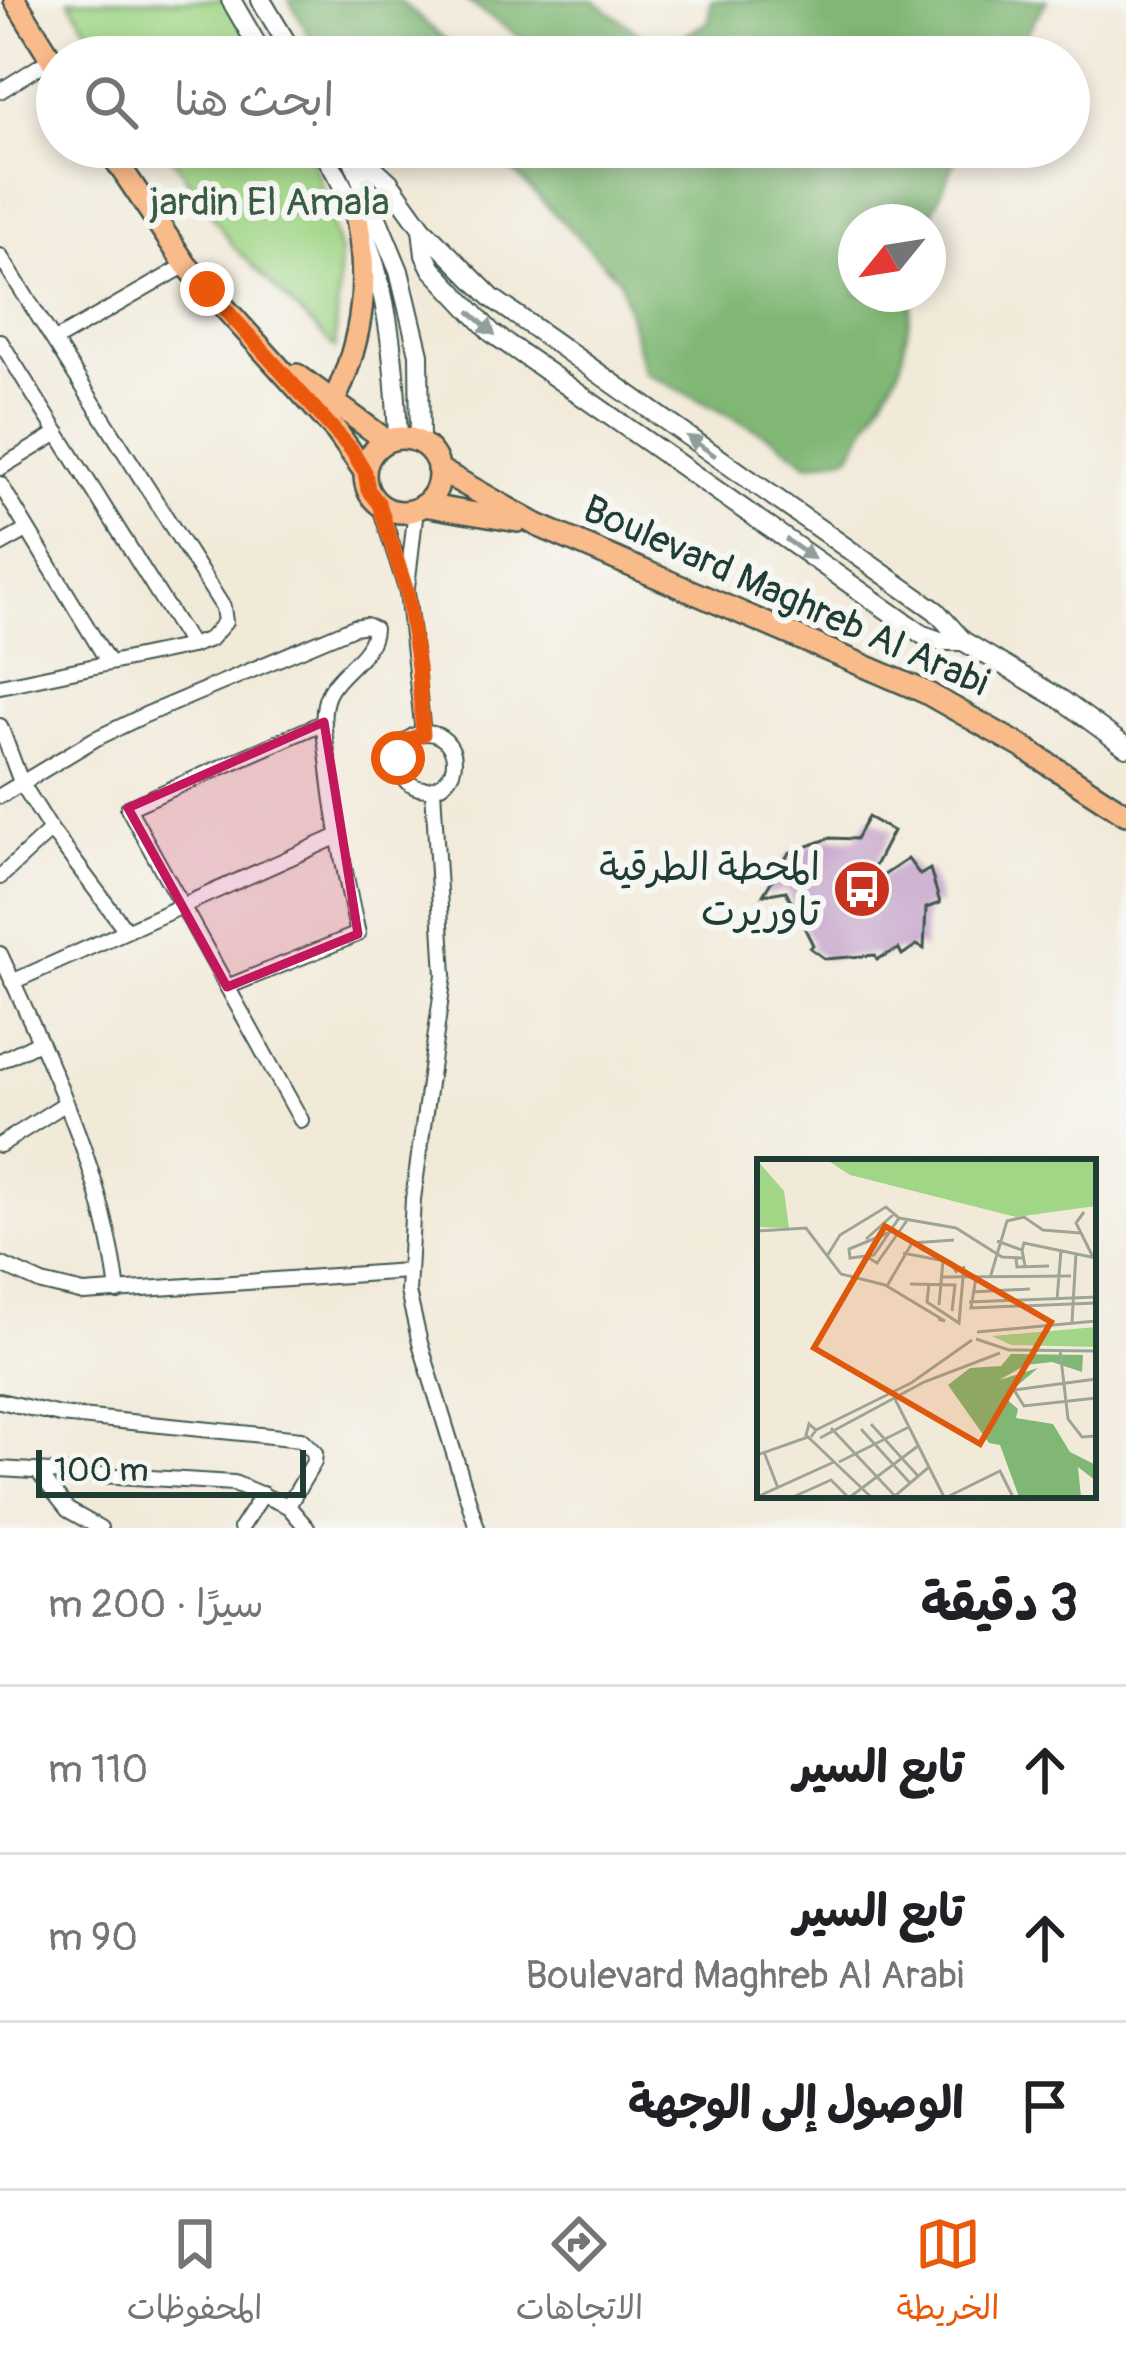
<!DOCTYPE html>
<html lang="ar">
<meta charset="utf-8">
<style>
:root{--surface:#fff;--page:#f6f6f6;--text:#202124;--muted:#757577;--line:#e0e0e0;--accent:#ea580c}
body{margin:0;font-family:Pangolin,"Playpen Sans Arabic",sans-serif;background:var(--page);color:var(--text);direction:rtl}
.compass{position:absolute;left:838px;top:204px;width:108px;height:108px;border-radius:50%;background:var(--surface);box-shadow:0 6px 18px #0003;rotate:240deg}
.scale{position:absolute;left:36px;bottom:30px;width:270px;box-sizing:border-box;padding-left:12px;border:6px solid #1f3d34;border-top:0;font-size:33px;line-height:42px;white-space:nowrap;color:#1f3d34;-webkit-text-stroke:9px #f6f6f2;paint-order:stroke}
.stop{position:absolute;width:36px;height:36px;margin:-27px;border:9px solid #ea580c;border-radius:50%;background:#fff}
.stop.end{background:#ea580c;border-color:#fff;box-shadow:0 3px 12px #0008}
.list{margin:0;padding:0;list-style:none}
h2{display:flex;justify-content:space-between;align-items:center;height:156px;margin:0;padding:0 48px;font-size:51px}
h2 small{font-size:39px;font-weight:400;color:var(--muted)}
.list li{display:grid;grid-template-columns:78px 1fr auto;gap:36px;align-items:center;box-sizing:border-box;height:168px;padding:0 48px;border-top:3px solid var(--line)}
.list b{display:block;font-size:45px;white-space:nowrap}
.list p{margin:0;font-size:39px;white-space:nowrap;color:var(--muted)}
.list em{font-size:39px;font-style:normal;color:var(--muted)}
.icon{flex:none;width:66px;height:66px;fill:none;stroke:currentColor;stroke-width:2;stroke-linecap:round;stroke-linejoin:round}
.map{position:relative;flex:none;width:1126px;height:1528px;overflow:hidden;direction:ltr}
.search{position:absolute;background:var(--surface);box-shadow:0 6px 18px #0003;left:36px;right:36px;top:36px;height:132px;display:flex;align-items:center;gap:30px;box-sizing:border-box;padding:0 42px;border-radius:66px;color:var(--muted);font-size:45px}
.sheet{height:660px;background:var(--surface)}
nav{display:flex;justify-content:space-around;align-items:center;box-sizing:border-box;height:168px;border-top:3px solid var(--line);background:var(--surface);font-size:33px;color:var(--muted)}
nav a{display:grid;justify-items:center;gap:6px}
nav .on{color:var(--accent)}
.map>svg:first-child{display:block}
</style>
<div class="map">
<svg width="1126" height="1528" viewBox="0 0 1126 1528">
<rect width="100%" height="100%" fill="#f6f6f2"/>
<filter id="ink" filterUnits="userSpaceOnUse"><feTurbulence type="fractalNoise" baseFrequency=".00833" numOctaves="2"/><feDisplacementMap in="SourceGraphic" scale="24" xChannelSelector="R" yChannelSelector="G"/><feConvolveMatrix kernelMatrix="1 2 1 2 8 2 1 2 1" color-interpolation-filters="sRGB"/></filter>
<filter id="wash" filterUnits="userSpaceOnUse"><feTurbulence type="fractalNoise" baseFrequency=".004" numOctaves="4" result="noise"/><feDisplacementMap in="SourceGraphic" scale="48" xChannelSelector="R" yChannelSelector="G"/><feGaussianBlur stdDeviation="2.7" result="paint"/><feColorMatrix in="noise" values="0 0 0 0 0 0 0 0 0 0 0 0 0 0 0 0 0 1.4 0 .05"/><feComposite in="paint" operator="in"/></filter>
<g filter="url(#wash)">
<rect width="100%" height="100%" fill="#f2ead9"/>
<path fill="#a1d687" stroke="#608a5e" stroke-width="3" d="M 69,0 L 227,0 L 260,57 L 106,57 Z
M 165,147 L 305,147 L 320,180 L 340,254 L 335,348 L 234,247 Z"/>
<path fill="#80b774" stroke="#507a54" stroke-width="3" d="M 289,0 L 398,0 L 466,57 L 322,57 Z
M 465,0 L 593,0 L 662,50 L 709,21 L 711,0 L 1047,0 L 1011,57 L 549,57 Z
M 470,147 L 961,147 L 928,222 L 856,222 L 856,294 L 914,294 L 900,367 L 850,455 L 809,464 L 775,439 L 644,372 L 620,280 L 510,168 Z"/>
<g id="blocks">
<path fill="#c19dc7" d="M 868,817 L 893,831 L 863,889 L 908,859 L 920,875 L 930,869 L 940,903 L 926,908 L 924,949 L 917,945 L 902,955 L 899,949 L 877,959 L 875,955 L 825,959 L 810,948 L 813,945 L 786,891 L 763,895 L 789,853 L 830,838 L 856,839 Z"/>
</g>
</g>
<g filter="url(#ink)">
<use href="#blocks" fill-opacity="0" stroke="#3f574d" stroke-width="3"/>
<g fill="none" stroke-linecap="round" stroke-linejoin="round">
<defs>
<path id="minor" d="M 0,91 L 51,59
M 0,256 L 223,607 L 225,622 L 210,639 L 191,646 L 0,686
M 0,341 L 191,646
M 54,341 L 186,265
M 0,468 L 58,433
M 0,484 L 109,663
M 379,504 L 407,592 L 423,733
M 0,545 L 27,530
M 407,587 L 416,509
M 0,726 L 21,782 L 51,830 L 125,929
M398 761a28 28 0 1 1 56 0a28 28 0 1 1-56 0Z
M 433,789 L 444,975 L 413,1199 L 408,1292 L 420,1343 L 477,1528
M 0,796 L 95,739 L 145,715 L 354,627 L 366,625 L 374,629 C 373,659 331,673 325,704 C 321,722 326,742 328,760 C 334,820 345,876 358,934 L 227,987
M 0,877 L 51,830
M 0,954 C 50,1063 104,1172 118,1292
M 12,982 L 336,837
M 0,1061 L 39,1042
M 301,1120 L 128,808 L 324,722
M 0,1145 L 66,1103
M 0,1264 L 42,1283 L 84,1293 L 407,1271
M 0,1401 L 60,1415 L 301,1439 L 315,1453 L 314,1462 L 288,1506
M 0,1469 L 234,1483 L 288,1506 L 307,1528
M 38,1472 L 68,1510 L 100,1528
M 241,1528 L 263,1494"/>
<path id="tertiary" d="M 231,0 L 264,57
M 261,0 L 295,57
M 320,147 C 383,245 393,325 398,438
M 351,147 L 389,182 L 422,228 L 492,298 L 936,611 L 963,641 L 1062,700 L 1126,747
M 348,148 L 399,271 L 419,354 L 420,443
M 422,229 L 425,255 L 432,269 L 492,333 L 923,635 L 940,641 L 963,641"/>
<path id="primary" d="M 15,0 L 57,68
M 107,147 L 186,265 L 337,432 L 365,472
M 297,375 L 387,441
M 334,401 C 364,336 370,279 355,209
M365 475a37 37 0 1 1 74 0a37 37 0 1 1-74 0Z
M 438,469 L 537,525 L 925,692 L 1024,748 L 1126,814
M 423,505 L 518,521"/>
</defs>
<use href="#minor" stroke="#3f574d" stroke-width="18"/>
<use href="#tertiary" stroke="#3f574d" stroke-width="22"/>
<use href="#primary" stroke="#3f574d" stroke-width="26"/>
<use href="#minor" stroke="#fff" stroke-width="14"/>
<use href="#tertiary" stroke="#fff" stroke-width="18"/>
<use href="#primary" stroke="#fabb8b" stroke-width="21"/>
</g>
<defs><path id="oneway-solid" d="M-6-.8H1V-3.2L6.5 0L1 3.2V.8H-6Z" transform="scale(3)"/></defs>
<g fill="#8f9e9a">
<use href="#oneway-solid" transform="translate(482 323) rotate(43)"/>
<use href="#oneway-solid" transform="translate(701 446) rotate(-145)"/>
<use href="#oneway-solid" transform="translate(800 549) rotate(35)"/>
</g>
</g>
<g fill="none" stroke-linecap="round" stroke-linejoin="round" filter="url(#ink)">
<path stroke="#ea580c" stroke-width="15" d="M 207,289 L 351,449 L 365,472 L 368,490 L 379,504 L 407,592 L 418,669 L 423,734 L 406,741 L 398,758"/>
</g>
<path fill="#c2185b" fill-opacity="0.2" stroke="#c2185b" stroke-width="9" stroke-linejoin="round" d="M 324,722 L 358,934 L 227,987 L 128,808 Z"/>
<defs>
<symbol id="bus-disc" viewBox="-11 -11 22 22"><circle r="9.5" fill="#c8321e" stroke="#f6f6f2"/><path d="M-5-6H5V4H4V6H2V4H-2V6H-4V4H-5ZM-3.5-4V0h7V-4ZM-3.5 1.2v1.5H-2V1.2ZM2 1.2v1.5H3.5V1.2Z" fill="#fff"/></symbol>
</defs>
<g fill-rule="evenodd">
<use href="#bus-disc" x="829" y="856" width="66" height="66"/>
</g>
<g text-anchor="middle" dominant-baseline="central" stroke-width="12" stroke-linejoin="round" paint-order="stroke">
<g font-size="39" fill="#395c45" stroke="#f6f6f2">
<text x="270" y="202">jardin El Amala</text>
</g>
<g font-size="39" fill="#1f3d34" stroke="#f6f6f2">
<text transform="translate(786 596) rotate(24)">Boulevard Maghreb Al Arabi</text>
</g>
<g font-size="39" fill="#1f3d34" stroke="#f6f6f2" text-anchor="end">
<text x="820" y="867">المحطة الطرقية<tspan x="820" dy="45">تاوريرت</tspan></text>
</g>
</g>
<g transform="translate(757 1159)">
<rect width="339" height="339" fill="#f2ead9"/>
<path d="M 0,1 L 27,32 L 32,69 L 0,68 ZM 70,1 L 339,1 L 339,47 L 259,58 L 93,16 ZM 339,168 L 339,188 L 254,186 L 235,177 Z" fill="#a1d687"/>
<path d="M 254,195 L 326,196 L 325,213 L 295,203 L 269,206 L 242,221 L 281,209 L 247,238 L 261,250 L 259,259 L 296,265 L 313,293 L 339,306 L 339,322 L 321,308 L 324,338 L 262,338 L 243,286 L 232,284 L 191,226 L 213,209 L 244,207 Z" fill="#80b774"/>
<path fill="none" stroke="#9ea597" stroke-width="3" d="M 327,53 L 319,64 L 336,98M 0,72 L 49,69 L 84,115 L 128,126 L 188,162 L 181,160M 131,74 L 92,90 L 93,99 L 117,96 L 142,59M 109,80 L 137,55M 240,82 L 265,91 L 268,107M 265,91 L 267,84 L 339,99M 146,94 L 193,103 L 200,114M 70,97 L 83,76 L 129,48 L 142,59 L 199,69 L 245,98 L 266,99M 112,99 L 120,104 L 151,60M 259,100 L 260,108 L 292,107M 185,118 L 314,117M 219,119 L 214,149 L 339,144M 233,119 L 250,62 L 267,58 L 286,71 L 323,74M 153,125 L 198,126 L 195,152M 172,125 L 170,143 L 202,164 L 207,107M 130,127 L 155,84 L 197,81M 215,133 L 273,130M 300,141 L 304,91M 212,143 L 339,138M 182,146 L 186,102M 315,163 L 319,94M 220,173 L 339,162M 219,180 L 252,191 L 339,192M 303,191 L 311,260 L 325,278 L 339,277M 339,220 L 257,231 L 267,247 L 339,239M 138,240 L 187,338M 114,265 L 161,317M 74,269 L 138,337 L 172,308M 104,270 L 153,324M 59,271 L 154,224 L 215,181M 54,278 L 59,271 L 52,265 L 49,276 L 114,338M 63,279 L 167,223 L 243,194M 7,293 L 21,329M 0,296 L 51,278M 82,303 L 152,268M 0,338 L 77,303M 36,338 L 74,321 L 91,338M 93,338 L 161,287M 190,338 L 243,312 L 256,338"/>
<path fill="#de580e" fill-opacity="0.15" stroke="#de580e" stroke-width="6" d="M 128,67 L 294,163 L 223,285 L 57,189 Z"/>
<rect width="339" height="339" fill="none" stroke="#1f3d34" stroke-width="6"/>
</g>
</svg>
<svg class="compass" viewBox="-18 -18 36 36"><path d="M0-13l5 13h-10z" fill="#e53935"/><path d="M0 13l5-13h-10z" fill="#757577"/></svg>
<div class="scale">100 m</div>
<div class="stop" style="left:398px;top:758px"></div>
<div class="stop end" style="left:207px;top:289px"></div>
<div class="search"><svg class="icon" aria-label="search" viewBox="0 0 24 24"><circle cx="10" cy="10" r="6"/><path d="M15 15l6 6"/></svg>ابحث هنا</div>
</div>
<section class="sheet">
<h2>3 دقيقة<small>سيرًا · 200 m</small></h2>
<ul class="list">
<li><svg class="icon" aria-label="ahead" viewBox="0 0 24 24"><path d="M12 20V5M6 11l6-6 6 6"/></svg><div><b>تابع السير</b></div><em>110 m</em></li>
<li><svg class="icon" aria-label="ahead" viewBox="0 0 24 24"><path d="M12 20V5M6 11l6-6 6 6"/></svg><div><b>تابع السير</b><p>Boulevard Maghreb Al Arabi</p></div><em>90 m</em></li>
<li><svg class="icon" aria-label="arrive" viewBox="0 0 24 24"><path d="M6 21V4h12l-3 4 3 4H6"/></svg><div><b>الوصول إلى الوجهة</b></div></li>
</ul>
</section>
<nav>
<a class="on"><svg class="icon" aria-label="map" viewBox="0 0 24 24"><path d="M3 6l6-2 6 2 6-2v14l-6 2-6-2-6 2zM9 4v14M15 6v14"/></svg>الخريطة</a>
<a><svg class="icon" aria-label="directions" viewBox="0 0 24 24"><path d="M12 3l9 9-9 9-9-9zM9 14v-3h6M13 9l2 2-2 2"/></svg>الاتجاهات</a>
<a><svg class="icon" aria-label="saved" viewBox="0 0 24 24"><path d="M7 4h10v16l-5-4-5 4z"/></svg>المحفوظات</a>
</nav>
